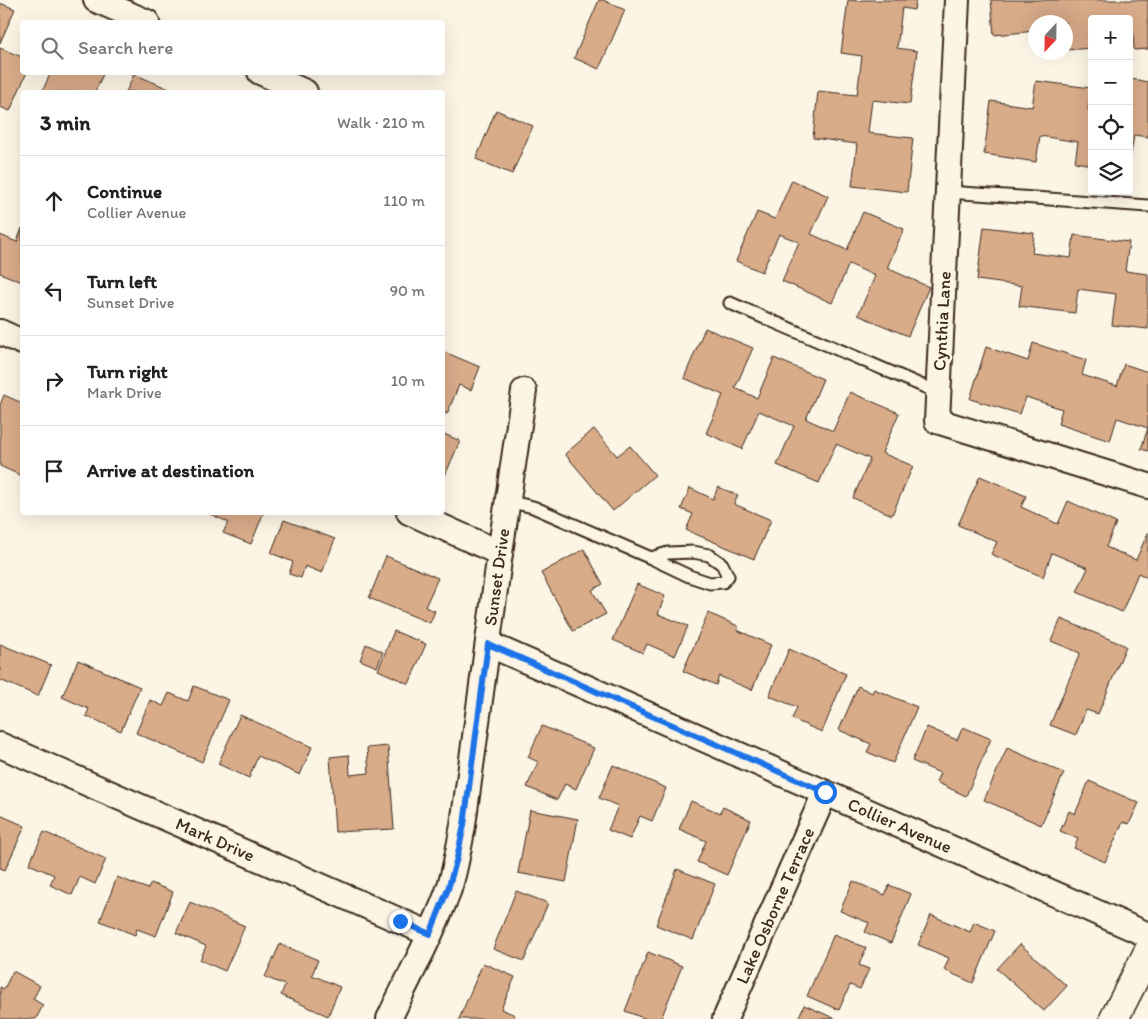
<!DOCTYPE html>
<meta charset="utf-8">
<style>
:root{--surface:#fff;--page:#f6f6f6;--text:#222;--muted:#767676;--line:#e0e0e0}
body{margin:0;font-family:Itim,sans-serif;background:var(--page);color:var(--text)}
.controls{position:absolute;right:15px;top:15px;display:grid;overflow:hidden;border-radius:5px;box-shadow:0 5px 20px #0002}
.controls button{width:45px;height:45px;display:grid;place-items:center;padding:0;border:0;border-bottom:1px solid var(--line);background:var(--surface);color:var(--text);font:25px sans-serif}
.compass{position:absolute;left:1028px;top:15px;width:45px;height:45px;border-radius:50%;background:var(--surface);box-shadow:0 5px 20px #0002;rotate:202deg}
.stop{position:absolute;width:15px;height:15px;margin:-11px;border:4px solid #1a73e8;border-radius:50%;background:#fff}
.stop.end{background:#1a73e8;border-color:#fff;box-shadow:0 1px 5px #0008}
.list{margin:0;padding:0;list-style:none}
h2{display:flex;justify-content:space-between;align-items:center;height:65px;margin:0;padding:0 20px;font-size:21px}
h2 small{font-size:16px;font-weight:400;color:var(--muted)}
.list li{display:grid;grid-template-columns:32px 1fr auto;gap:15px;align-items:center;box-sizing:border-box;height:90px;padding:0 20px;border-top:1px solid var(--line)}
.list b{display:block;font-size:19px;white-space:nowrap}
.list p{margin:0;font-size:16px;white-space:nowrap;color:var(--muted)}
.list em{font-size:16px;font-style:normal;color:var(--muted)}
.icon{flex:none;width:28px;height:28px;fill:none;stroke:currentColor;stroke-width:2;stroke-linecap:round;stroke-linejoin:round}
.map{position:relative;flex:none;width:1148px;height:1019px;overflow:hidden}
.search{position:absolute;background:var(--surface);box-shadow:0 5px 20px #0002;left:20px;top:20px;width:425px;height:55px;display:flex;align-items:center;gap:12px;box-sizing:border-box;padding:0 18px;border-radius:5px;color:var(--muted);font-size:19px}
.panel{position:absolute;background:var(--surface);box-shadow:0 5px 20px #0002;left:20px;top:90px;width:425px;height:425px;border-radius:5px}
.map>svg:first-child{display:block}
</style>
<div class="map">
<svg width="1148" height="1019" viewBox="0 0 1148 1019">
<rect width="100%" height="100%" fill="#fcf5e5"/>
<filter id="ink" filterUnits="userSpaceOnUse"><feTurbulence type="fractalNoise" baseFrequency=".02" numOctaves="2"/><feDisplacementMap in="SourceGraphic" scale="10" xChannelSelector="R" yChannelSelector="G"/><feConvolveMatrix kernelMatrix="1 2 1 2 8 2 1 2 1" color-interpolation-filters="sRGB"/></filter>
<g filter="url(#ink)">
<path fill="#d8ab89" stroke="#3b2a1e" d="M 599,0 L 603,0 L 625,10 L 599,69 L 574,58 Z
M 848,0 L 860,1 L 861,0 L 916,0 L 914,10 L 902,8 L 897,48 L 917,51 L 910,104 L 872,100 L 868,133 L 913,138 L 907,192 L 852,186 L 857,144 L 813,138 L 818,91 L 857,95 L 862,56 L 841,53 Z
M 991,0 L 1148,0 L 1148,49 L 1134,50 L 1132,19 L 1092,19 L 1092,48 L 1066,50 L 1066,22 L 1036,22 L 1036,31 L 994,35 Z
M 0,3 L 15,9 L 0,43 Z
M 0,48 L 22,57 L 22,72 L 27,72 L 10,111 L 0,107 Z
M 51,72 L 104,72 L 95,92 L 42,92 Z
M 134,74 L 176,92 L 126,92 Z
M 1131,79 L 1148,82 L 1148,137 L 1134,135 L 1129,168 L 1129,89 Z
M 1036,81 L 1091,88 L 1088,110 L 1092,111 L 1092,165 L 1075,162 L 1078,142 L 1040,136 L 1036,162 L 984,154 L 991,101 L 1032,107 Z
M 496,110 L 533,126 L 512,174 L 476,159 Z
M 792,180 L 828,196 L 811,234 L 847,250 L 863,212 L 904,229 L 887,268 L 929,287 L 908,336 L 858,315 L 875,276 L 849,264 L 832,303 L 782,281 L 799,242 L 779,234 L 762,272 L 736,261 L 757,212 L 775,219 Z
M 984,227 L 1034,233 L 1032,253 L 1071,258 L 1074,235 L 1129,242 L 1125,271 L 1148,274 L 1148,329 L 1112,325 L 1116,294 L 1078,289 L 1075,313 L 1019,306 L 1022,286 L 977,280 Z
M 22,228 L 22,282 L 0,273 L 0,235 L 17,242 Z
M 705,328 L 753,348 L 735,388 L 757,398 L 774,358 L 823,379 L 806,419 L 833,431 L 850,392 L 899,413 L 882,453 L 913,466 L 892,515 L 853,498 L 870,459 L 836,444 L 819,483 L 777,465 L 794,426 L 759,411 L 742,449 L 706,433 L 723,395 L 684,378 Z
M 1033,343 L 1086,360 L 1082,375 L 1117,386 L 1124,364 L 1148,372 L 1148,451 L 1141,449 L 1148,428 L 1117,418 L 1110,441 L 1058,424 L 1062,409 L 1026,397 L 1020,414 L 970,399 L 986,347 L 1028,361 Z
M 442,351 L 480,367 L 471,390 L 459,385 L 447,414 L 442,412 Z
M 4,395 L 22,403 L 22,476 L 0,466 L 0,405 Z
M 594,429 L 617,456 L 630,446 L 655,475 L 613,511 L 565,454 Z
M 442,433 L 460,441 L 443,480 L 442,479 Z
M 980,476 L 1026,496 L 1021,507 L 1058,524 L 1068,501 L 1116,523 L 1106,547 L 1136,560 L 1148,532 L 1148,578 L 1138,573 L 1122,612 L 1077,592 L 1088,568 L 1052,553 L 1043,577 L 991,554 L 997,542 L 958,525 Z
M 718,487 L 738,495 L 734,504 L 771,520 L 754,559 L 686,530 L 693,514 L 681,509 L 690,488 L 713,499 Z
M 205,512 L 264,512 L 251,544 L 223,533 L 228,522 Z
M 284,520 L 335,539 L 322,573 L 305,566 L 301,578 L 289,574 L 293,562 L 271,553 Z
M 584,549 L 603,584 L 592,590 L 606,614 L 573,631 L 541,573 Z
M 386,556 L 438,578 L 425,607 L 435,611 L 430,623 L 369,598 Z
M 637,584 L 665,596 L 658,614 L 688,626 L 675,656 L 647,644 L 643,653 L 613,640 Z
M 708,613 L 738,626 L 737,630 L 771,645 L 752,690 L 719,676 L 716,685 L 683,671 Z
M 1061,619 L 1126,646 L 1098,714 L 1086,710 L 1076,735 L 1050,725 L 1080,653 L 1051,641 Z
M 394,631 L 426,644 L 409,684 L 378,670 Z
M 0,644 L 51,665 L 38,696 L 0,680 Z
M 366,644 L 383,652 L 377,667 L 360,660 Z
M 789,649 L 846,674 L 822,732 L 792,719 L 797,707 L 769,696 Z
M 78,660 L 140,687 L 121,731 L 86,716 L 89,709 L 62,697 Z
M 194,686 L 229,700 L 202,762 L 136,733 L 150,700 L 163,706 L 169,693 L 188,701 Z
M 858,686 L 872,693 L 874,689 L 917,707 L 893,763 L 867,752 L 871,744 L 839,730 Z
M 240,715 L 312,747 L 300,775 L 258,756 L 249,778 L 218,764 Z
M 542,726 L 594,748 L 576,789 L 565,784 L 557,800 L 527,787 L 538,762 L 528,757 Z
M 927,727 L 957,740 L 963,727 L 991,739 L 966,796 L 936,782 L 940,773 L 912,761 Z
M 388,746 L 394,829 L 335,832 L 330,757 L 349,755 L 350,775 L 369,773 L 367,748 Z
M 1007,748 L 1064,773 L 1041,825 L 984,800 Z
M 613,765 L 666,788 L 652,821 L 640,816 L 630,839 L 608,830 L 618,806 L 599,798 Z
M 1089,781 L 1139,803 L 1129,824 L 1123,822 L 1105,862 L 1074,848 L 1078,839 L 1060,831 L 1069,811 L 1075,814 Z
M 691,801 L 720,813 L 723,807 L 751,820 L 727,875 L 697,862 L 706,841 L 679,829 Z
M 530,810 L 578,819 L 566,882 L 518,873 Z
M 0,815 L 25,826 L 5,870 L 0,868 Z
M 44,832 L 106,859 L 95,884 L 80,877 L 72,895 L 50,885 L 54,875 L 29,864 Z
M 677,869 L 715,884 L 693,940 L 656,925 Z
M 117,877 L 148,889 L 151,883 L 173,892 L 156,936 L 137,929 L 135,935 L 100,921 Z
M 853,881 L 885,895 L 889,885 L 911,894 L 891,943 L 865,932 L 869,923 L 840,911 Z
M 516,891 L 548,903 L 524,961 L 493,949 Z
M 190,902 L 245,926 L 225,971 L 200,960 L 206,946 L 176,933 Z
M 931,915 L 970,932 L 974,922 L 995,931 L 973,983 L 944,970 L 949,958 L 918,945 Z
M 834,934 L 866,948 L 859,965 L 869,969 L 860,989 L 850,985 L 839,1010 L 807,996 Z
M 280,944 L 318,960 L 312,975 L 340,987 L 328,1016 L 281,995 L 285,985 L 265,977 Z
M 1020,944 L 1067,986 L 1044,1011 L 997,969 Z
M 648,952 L 682,966 L 661,1019 L 646,1019 L 625,1011 Z
M 483,963 L 515,977 L 501,1009 L 515,1015 L 513,1019 L 459,1019 Z
M 13,971 L 40,986 L 33,999 L 43,1005 L 36,1019 L 0,1019 L 0,987 L 4,989 Z
M 804,1005 L 836,1019 L 798,1019 Z"/>
<g fill="none" stroke-linecap="round" stroke-linejoin="round">
<defs>
<path id="service" d="M 948,192 L 1148,206
M 730,303 L 939,393
M 507,501 L 533,507 L 651,558 L 668,553 L 693,552 L 709,555 L 722,564 L 728,576 L 723,582 L 710,583 L 689,576 L 651,558"/>
<g id="minor">
<path d="M 96,0 L 147,22"/>
<path d="M 957,0 L 937,421 L 1148,486"/>
<path d="M 260,72 L 305,92"/>
<path d="M 0,332 L 22,342"/>
<path d="M 409,512 L 500,553"/>
<path id="s1" d="M 488,644 L 1148,935"/>
<path id="s2" d="M 0,745 L 430,934"/>
<path id="s3" d="M 389,1019 C 409,976 433,934 449,889 C 456,868 459,847 463,825 L 500,553 L 524,391"/>
<path id="s4" d="M 725,1019 L 825,793"/>
</g>
<path id="tertiary" d="M 1114,1019 L 1148,952"/>
</defs>
<use href="#service" stroke="#3b2a1e" stroke-width="15"/>
<use href="#minor" stroke="#3b2a1e" stroke-width="28"/>
<use href="#tertiary" stroke="#3b2a1e" stroke-width="31"/>
<use href="#service" stroke="#fcf5e5" stroke-width="11"/>
<use href="#minor" stroke="#fcf5e5" stroke-width="24"/>
<use href="#tertiary" stroke="#fcf5e5" stroke-width="28"/>
</g>
</g>
<g fill="none" stroke-linecap="round" stroke-linejoin="round" filter="url(#ink)">
<path stroke="#1a73e8" stroke-width="6" d="M 400,921 L 430,934 L 448,889 L 457,858 L 464,825 L 488,644 L 825,792"/>
</g>
<g text-anchor="middle" dominant-baseline="central" stroke-width="5" stroke-linejoin="round" paint-order="stroke">
<g font-size="18" fill="#3b2a1e" stroke="#fcf5e5">
<text transform="translate(942 321) rotate(-87)">Cynthia Lane</text>
<text stroke="none"><textPath href="#s3" startOffset="459">Sunset Drive</textPath></text>
<text stroke="none"><textPath href="#s1" startOffset="450">Collier Avenue</textPath></text>
<text stroke="none"><textPath href="#s2" startOffset="235">Mark Drive</textPath></text>
<text stroke="none"><textPath href="#s4" startOffset="124">Lake Osborne Terrace</textPath></text>
</g>
</g>
</svg>
<div class="controls">
<button>+</button>
<button>−</button>
<button><svg class="icon" aria-label="locate" viewBox="0 0 24 24"><circle cx="12" cy="12" r="6"/><path d="M12 2v4M12 18v4M2 12h4M18 12h4"/></svg></button>
<button><svg class="icon" aria-label="layers" viewBox="0 0 24 24"><path d="M12 4l9 5-9 5-9-5zM3 14l9 5 9-5"/></svg></button>
</div>
<svg class="compass" viewBox="-18 -18 36 36"><path d="M0-13l5 13h-10z" fill="#e53935"/><path d="M0 13l5-13h-10z" fill="#767676"/></svg>
<div class="stop" style="left:825px;top:792px"></div>
<div class="stop end" style="left:400px;top:921px"></div>
<div class="search"><svg class="icon" aria-label="search" viewBox="0 0 24 24"><circle cx="10" cy="10" r="6"/><path d="M15 15l6 6"/></svg>Search here</div>
<section class="panel">
<h2>3 min<small>Walk · 210 m</small></h2>
<ul class="list">
<li><svg class="icon" aria-label="ahead" viewBox="0 0 24 24"><path d="M12 20V5M6 11l6-6 6 6"/></svg><div><b>Continue</b><p>Collier Avenue</p></div><em>110 m</em></li>
<li><svg class="icon" aria-label="left" viewBox="0 0 24 24"><path d="M17 20v-9H6M10 6l-5 5 5 5"/></svg><div><b>Turn left</b><p>Sunset Drive</p></div><em>90 m</em></li>
<li><svg class="icon" aria-label="right" viewBox="0 0 24 24"><path d="M7 20v-9h11M14 6l5 5-5 5"/></svg><div><b>Turn right</b><p>Mark Drive</p></div><em>10 m</em></li>
<li><svg class="icon" aria-label="arrive" viewBox="0 0 24 24"><path d="M6 21V4h12l-3 4 3 4H6"/></svg><div><b>Arrive at destination</b></div></li>
</ul>
</section>
</div>
